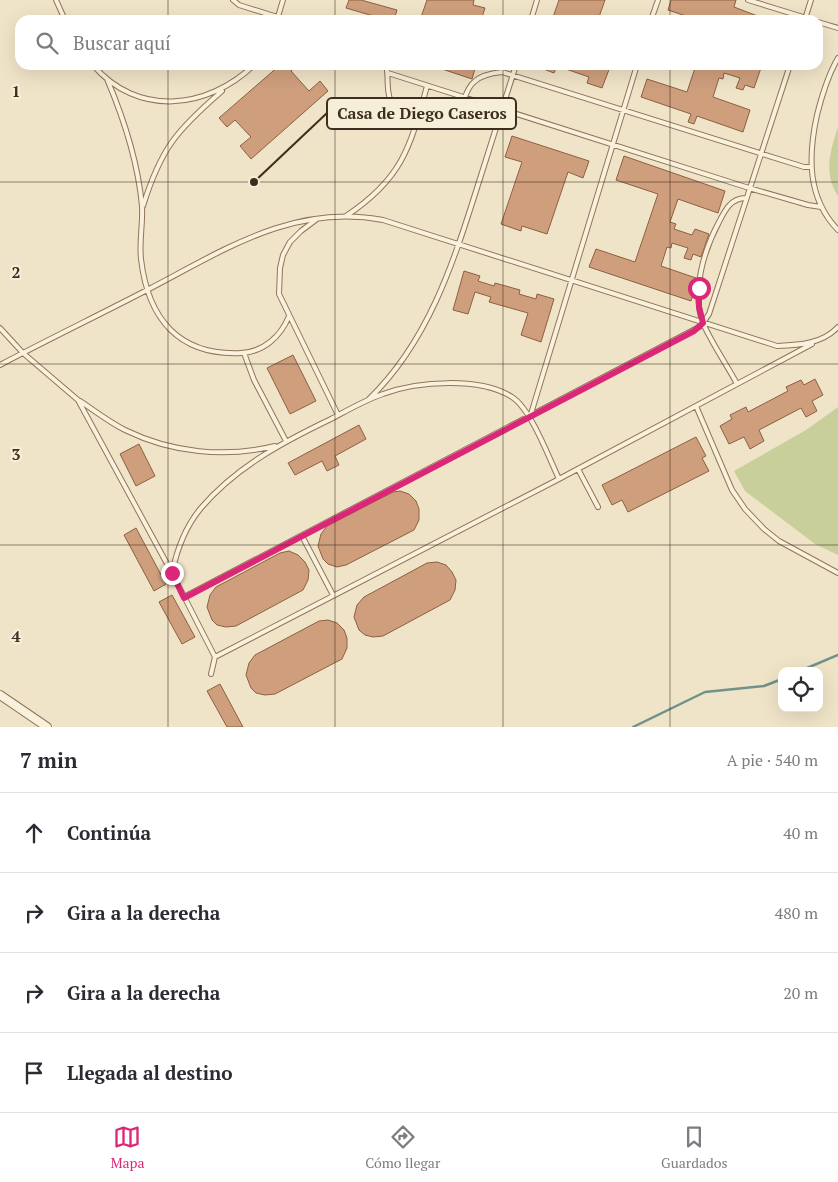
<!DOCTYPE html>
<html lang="es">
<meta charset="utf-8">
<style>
:root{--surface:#fff;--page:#f2f2f3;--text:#2b2b33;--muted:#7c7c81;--line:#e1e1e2;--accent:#db2777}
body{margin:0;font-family:"PT Serif",serif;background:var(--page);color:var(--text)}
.controls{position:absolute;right:15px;bottom:15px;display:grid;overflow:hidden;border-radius:10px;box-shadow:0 5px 20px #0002}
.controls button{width:45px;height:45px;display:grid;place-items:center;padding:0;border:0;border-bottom:1px solid var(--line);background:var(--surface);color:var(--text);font:25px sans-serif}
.stop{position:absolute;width:15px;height:15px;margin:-11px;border:4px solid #db2777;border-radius:50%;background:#fff}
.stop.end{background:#db2777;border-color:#fff;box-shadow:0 1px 5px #0008}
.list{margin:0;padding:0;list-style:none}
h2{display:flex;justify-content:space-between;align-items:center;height:65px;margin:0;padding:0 20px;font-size:21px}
h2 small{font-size:16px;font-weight:400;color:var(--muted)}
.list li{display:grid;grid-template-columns:32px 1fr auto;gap:15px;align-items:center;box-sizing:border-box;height:80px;padding:0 20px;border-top:1px solid var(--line)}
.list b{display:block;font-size:19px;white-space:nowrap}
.list em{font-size:16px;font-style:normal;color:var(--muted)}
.icon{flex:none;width:28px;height:28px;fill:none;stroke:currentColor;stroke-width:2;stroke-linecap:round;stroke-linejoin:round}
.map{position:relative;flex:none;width:838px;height:727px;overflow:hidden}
.search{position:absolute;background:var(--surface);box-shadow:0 5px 20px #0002;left:15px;right:15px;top:15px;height:55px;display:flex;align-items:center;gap:12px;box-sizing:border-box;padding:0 18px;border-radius:15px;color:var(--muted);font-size:19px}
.sheet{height:385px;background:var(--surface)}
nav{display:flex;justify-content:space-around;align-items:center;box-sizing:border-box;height:70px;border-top:1px solid var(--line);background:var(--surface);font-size:14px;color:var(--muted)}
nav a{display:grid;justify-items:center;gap:2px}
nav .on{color:var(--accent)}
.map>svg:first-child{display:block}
</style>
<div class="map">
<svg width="838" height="727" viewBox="0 0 838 727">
<rect width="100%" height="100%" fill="#f0e4c8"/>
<path fill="#c9cf9b" d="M 838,127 L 838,196 C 823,173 830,152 838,127 Z
M 838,407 L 838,555 L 815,544 L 745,491 L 734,471 L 806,430 Z"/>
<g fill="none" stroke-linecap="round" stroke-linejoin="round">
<path stroke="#6f938a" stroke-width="2.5" d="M 800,671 L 838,655
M 633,727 L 705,692 L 764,686 L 782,679"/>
</g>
<path fill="#cf9f7d" stroke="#8d5f41" d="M 349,0 L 361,0 L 397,10 L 394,20 L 387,20 L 346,8 Z
M 427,0 L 474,0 L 473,5 L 485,8 L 481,20 L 420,20 Z
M 559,0 L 605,0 L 599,17 L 594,16 L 593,20 L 552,20 Z
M 671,0 L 736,0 L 734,7 L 768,20 L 698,20 L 668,10 Z
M 280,65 L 298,65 L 291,71 L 309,91 L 320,81 L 328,91 L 251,159 L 240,146 L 251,137 L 235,120 L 227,127 L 219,118 Z
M 433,65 L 476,65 L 472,79 L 433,66 Z
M 533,65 L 604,65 L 610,67 L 602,88 L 587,83 L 589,77 L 557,66 L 554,73 Z
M 696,65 L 762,65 L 754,88 L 745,85 L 743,90 L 736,88 L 740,78 L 724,73 L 723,79 L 719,78 L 713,97 L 750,110 L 743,132 L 697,116 L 694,124 L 688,122 L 691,114 L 641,97 L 647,79 L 687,92 Z
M 512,136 L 589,161 L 583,178 L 568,172 L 547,234 L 522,226 L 521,231 L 501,224 L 522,162 L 505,157 Z
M 624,156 L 725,191 L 718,213 L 678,199 L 670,222 L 676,224 L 674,229 L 692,235 L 695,229 L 709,234 L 701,257 L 693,254 L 691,260 L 684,258 L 688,248 L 672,243 L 671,248 L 667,247 L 661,266 L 696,278 L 695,289 L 691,301 L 589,267 L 596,249 L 635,262 L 658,194 L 616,180 Z
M 464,271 L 480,276 L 478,281 L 494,286 L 495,283 L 520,290 L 519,294 L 536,299 L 537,294 L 554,299 L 541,342 L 521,335 L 528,313 L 489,302 L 491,297 L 475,292 L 468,314 L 453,310 Z
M 293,355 L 316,401 L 290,414 L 267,368 Z
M 815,379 L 823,395 L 812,401 L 817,411 L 806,417 L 801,408 L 759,430 L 764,441 L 750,449 L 744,437 L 729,444 L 720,426 L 732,419 L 730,415 L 746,407 L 748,412 L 788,391 L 786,387 L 801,380 L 804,385 Z
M 359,425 L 366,439 L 335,456 L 339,465 L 327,471 L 322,461 L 295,475 L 288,463 Z
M 696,437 L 706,456 L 702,458 L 709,471 L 628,512 L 622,500 L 612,505 L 602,485 Z
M 139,444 L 155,476 L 136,486 L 120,454 Z
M 400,491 L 409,494 L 416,501 L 419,509 L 419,520 L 414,530 L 346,565 L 337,567 L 328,564 L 323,559 L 318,546 L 321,534 L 327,526 L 393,492 Z
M 136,528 L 166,584 L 154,591 L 124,535 Z
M 289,551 L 298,555 L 305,562 L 309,570 L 308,580 L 303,590 L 236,626 L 226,627 L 217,625 L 212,620 L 207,607 L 210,595 L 216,587 L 280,553 Z
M 437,562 L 446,565 L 452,572 L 456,580 L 455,590 L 450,600 L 383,636 L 373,637 L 365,635 L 359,630 L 354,617 L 357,605 L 364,597 L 427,563 Z
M 172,595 L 195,637 L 182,644 L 159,602 Z
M 328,620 L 337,623 L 344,630 L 347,638 L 347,648 L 342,659 L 275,694 L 265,695 L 256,693 L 251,688 L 246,675 L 249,663 L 255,655 L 319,621 Z
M 220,684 L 243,727 L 227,727 L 207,691 Z"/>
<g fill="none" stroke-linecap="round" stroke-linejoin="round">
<defs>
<path id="lane" d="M 56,0 L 65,20
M 233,0 L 239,5 L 287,20
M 748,0 L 813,20
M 805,19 L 811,0
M 277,20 L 283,0
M 531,20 L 537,0
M 651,20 L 658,0
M 818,22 L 838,28
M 838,58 C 828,75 822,95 817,115 C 808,156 807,198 838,230
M 93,65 C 137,117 207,110 254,65
M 386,65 C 389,76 386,88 390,99 C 399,124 432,136 453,118 C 465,109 463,91 474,82 C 481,75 492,73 502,72 L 804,167 L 811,167
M 388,73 L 749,188 L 808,205 L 821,207
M 107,79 C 124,119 138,162 142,206 C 143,224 139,242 141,259 C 148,319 179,356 241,353 C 264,352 281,336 289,316
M 143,206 C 161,148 177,130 222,91
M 346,216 C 402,179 410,148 427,86
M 317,219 L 301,231 L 290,242 L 283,255 L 280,268 L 279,294 L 338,415
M 0,328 L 23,353 L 78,400 L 172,573 L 215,657 L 211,674
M 244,353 L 254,380 L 286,441
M 0,365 C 49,339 99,315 149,289 C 224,250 294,203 383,220 L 777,346 C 799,345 822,344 838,327
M 737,384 C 727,365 711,342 703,323 C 691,292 704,250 719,222 C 725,210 731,198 746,198
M 369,399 C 428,342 453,264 477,188 C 490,147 503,106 516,65
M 80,401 C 95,411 109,422 125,430 C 172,453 225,458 275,446
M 696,406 L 732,490 L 745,509 L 764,529 L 779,541 L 838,573
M 530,417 L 637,65
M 578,469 L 598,507
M 302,536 L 333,595
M 172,573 C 177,549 185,527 201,508 C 236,467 283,442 331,419 C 348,410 365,400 383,394 C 418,381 480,377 512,397 C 531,409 549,458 559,479
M 184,597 L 701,326 L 709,314 L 790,65
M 215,657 L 559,479 L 812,344"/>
<path id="street" d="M 0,695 L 47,727"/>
</defs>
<use href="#lane" stroke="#8d765c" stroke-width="6"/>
<use href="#street" stroke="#8d765c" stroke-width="10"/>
<use href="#lane" stroke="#faf1dc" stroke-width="4"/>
<use href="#street" stroke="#faf1dc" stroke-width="8"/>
</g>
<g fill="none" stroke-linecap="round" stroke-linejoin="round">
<path stroke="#db2777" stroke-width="6" d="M 172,573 L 184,598 L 694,331 L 703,323 L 699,307 L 699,288"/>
</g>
<path fill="none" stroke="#3d2e20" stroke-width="1" stroke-opacity="0.55" d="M 168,0 L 168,20M 335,0 L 335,20M 503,0 L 503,20M 670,0 L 670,20M 168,65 L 168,727M 335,65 L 335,727M 503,65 L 503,727M 670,65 L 670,727M 0,182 L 838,182M 0,364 L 838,364M 0,545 L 838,545"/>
<g font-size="16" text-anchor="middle" font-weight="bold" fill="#3d2e20" stroke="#f7eed8" stroke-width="4.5" stroke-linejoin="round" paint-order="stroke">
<text x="16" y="97">1</text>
<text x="16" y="278">2</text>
<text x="16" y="460">3</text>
<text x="16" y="642">4</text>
</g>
<path fill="none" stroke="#3d2e20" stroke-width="2" d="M254 182L327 113"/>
<circle fill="#3d2e20" stroke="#f7eed8" stroke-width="2" cx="254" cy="182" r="5"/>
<rect fill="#f7eed8" stroke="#3d2e20" stroke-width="2" x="327" y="98" width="189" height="31" rx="5"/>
<g font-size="16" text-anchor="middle" font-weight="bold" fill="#3d2e20">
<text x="422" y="119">Casa de Diego Caseros</text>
</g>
</svg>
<div class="controls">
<button><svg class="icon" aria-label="locate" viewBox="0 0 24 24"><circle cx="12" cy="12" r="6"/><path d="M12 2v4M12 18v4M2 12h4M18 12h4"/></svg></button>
</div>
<div class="stop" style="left:699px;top:288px"></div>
<div class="stop end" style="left:172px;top:573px"></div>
<div class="search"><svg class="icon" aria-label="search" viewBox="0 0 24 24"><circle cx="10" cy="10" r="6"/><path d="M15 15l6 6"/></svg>Buscar aquí</div>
</div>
<section class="sheet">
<h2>7 min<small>A pie · 540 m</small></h2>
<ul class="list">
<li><svg class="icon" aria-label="ahead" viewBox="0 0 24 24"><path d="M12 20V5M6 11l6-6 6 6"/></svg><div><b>Continúa</b></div><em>40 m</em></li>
<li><svg class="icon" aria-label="right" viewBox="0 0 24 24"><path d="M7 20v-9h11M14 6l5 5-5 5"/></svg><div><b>Gira a la derecha</b></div><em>480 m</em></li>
<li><svg class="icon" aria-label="right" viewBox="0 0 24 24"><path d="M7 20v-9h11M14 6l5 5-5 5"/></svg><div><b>Gira a la derecha</b></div><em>20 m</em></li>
<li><svg class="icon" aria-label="arrive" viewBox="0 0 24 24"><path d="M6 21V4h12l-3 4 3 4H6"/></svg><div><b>Llegada al destino</b></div></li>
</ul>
</section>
<nav>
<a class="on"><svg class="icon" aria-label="map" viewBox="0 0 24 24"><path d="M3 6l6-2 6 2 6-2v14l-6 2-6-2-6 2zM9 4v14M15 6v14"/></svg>Mapa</a>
<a><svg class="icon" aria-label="directions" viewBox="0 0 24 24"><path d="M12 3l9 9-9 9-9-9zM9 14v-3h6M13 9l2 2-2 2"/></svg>Cómo llegar</a>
<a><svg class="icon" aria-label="saved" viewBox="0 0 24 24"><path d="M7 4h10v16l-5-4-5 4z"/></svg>Guardados</a>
</nav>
